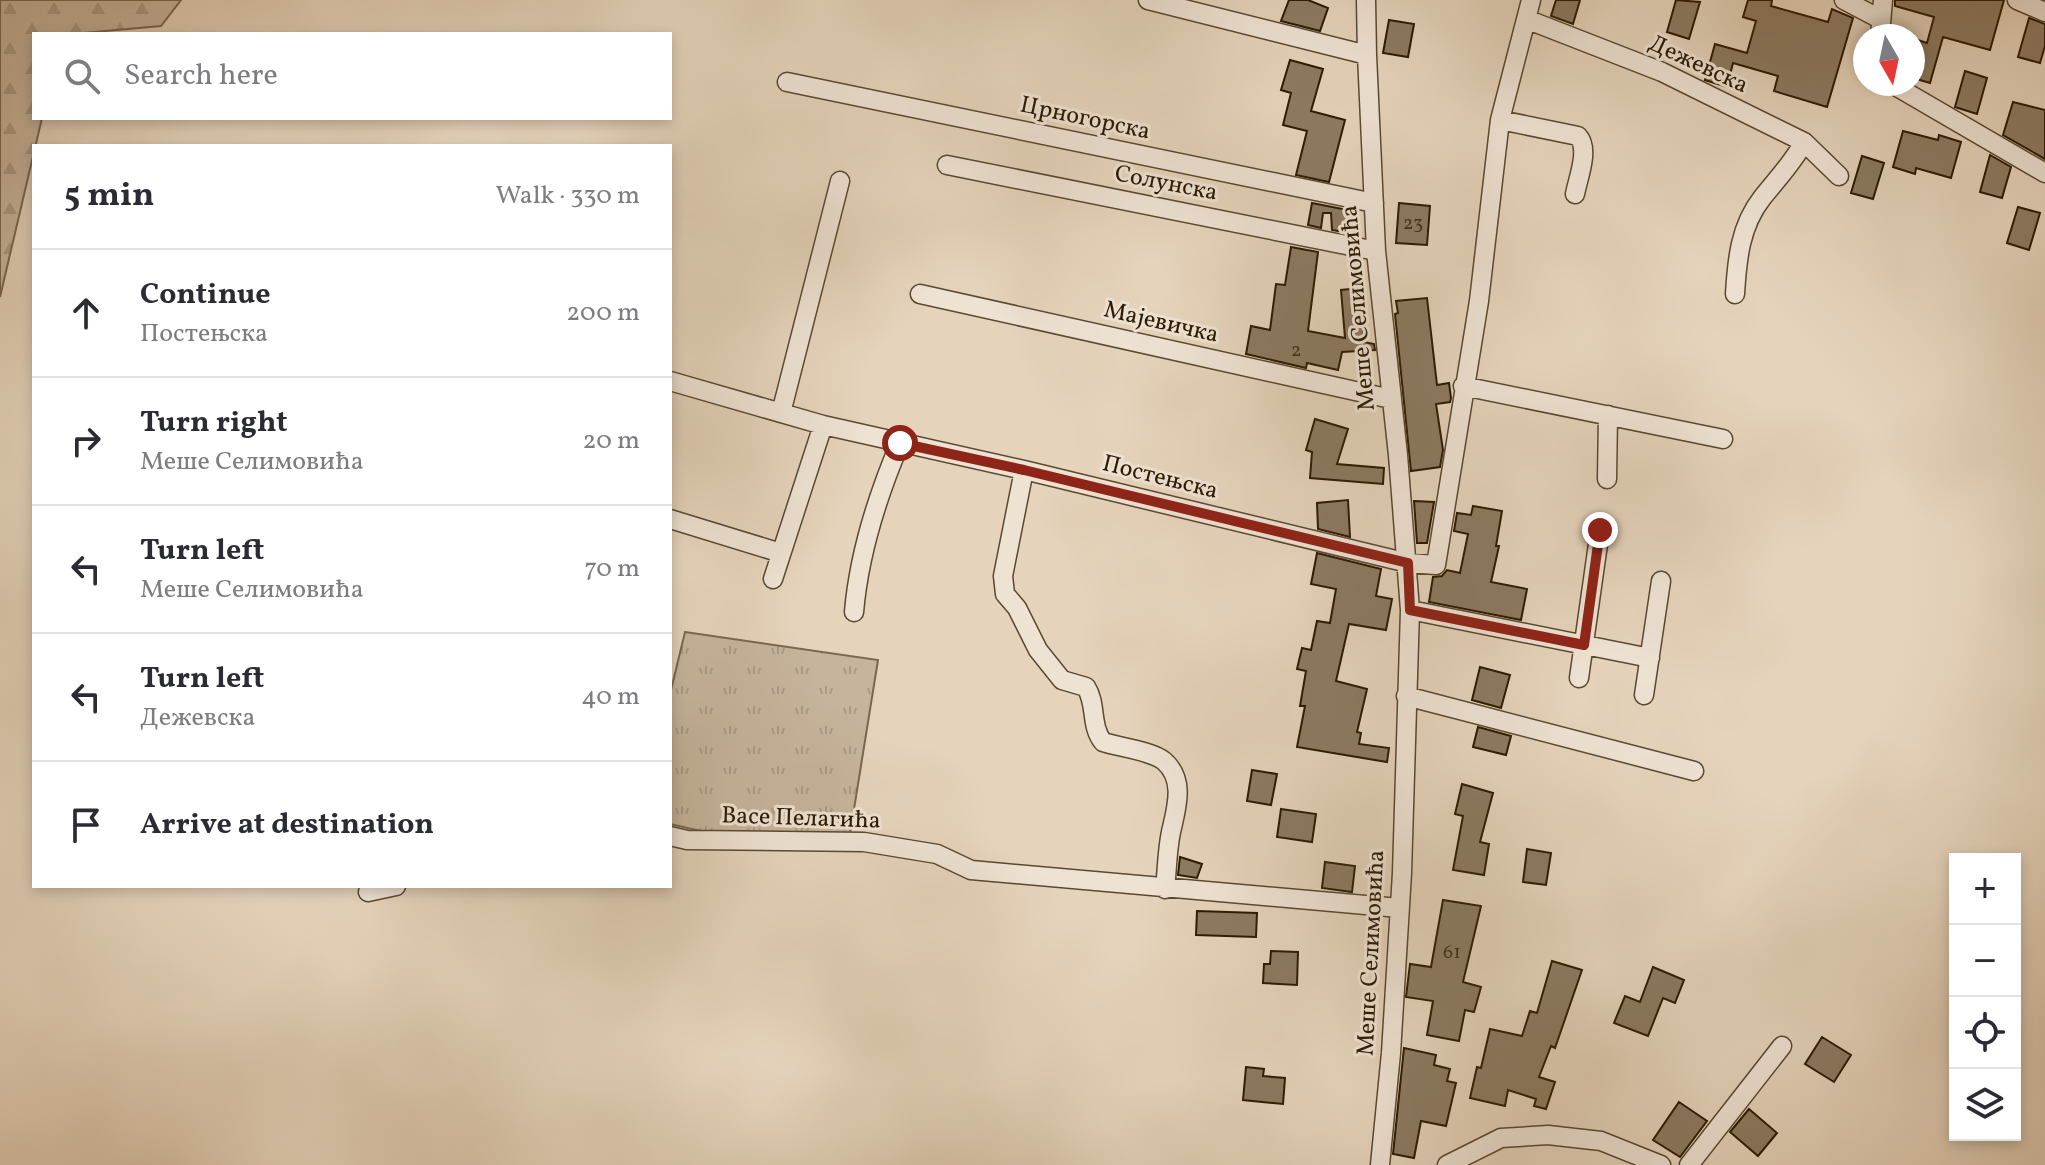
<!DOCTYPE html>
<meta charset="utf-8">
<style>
:root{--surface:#fff;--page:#f7f7f7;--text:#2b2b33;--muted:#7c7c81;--line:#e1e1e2}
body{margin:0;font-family:Vollkorn,serif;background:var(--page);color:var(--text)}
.controls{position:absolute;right:24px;bottom:24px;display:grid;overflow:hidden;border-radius:0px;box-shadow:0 4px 12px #0003}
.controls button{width:72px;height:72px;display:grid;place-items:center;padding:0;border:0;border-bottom:2px solid var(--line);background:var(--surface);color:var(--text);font:40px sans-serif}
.compass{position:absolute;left:1853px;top:24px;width:72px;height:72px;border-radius:50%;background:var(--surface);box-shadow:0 4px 12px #0003;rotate:171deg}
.stop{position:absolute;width:24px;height:24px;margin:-18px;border:6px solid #8f2418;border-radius:50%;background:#fff}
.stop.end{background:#8f2418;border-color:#fff;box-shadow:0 2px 8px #0008}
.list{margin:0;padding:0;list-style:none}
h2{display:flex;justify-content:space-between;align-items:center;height:104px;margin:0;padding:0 32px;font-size:34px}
h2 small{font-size:26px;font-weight:400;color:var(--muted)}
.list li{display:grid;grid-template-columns:52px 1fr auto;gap:24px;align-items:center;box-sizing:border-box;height:128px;padding:0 32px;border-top:2px solid var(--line)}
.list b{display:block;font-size:30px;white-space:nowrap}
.list p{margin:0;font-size:26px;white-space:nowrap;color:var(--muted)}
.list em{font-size:26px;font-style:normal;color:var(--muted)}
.icon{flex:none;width:44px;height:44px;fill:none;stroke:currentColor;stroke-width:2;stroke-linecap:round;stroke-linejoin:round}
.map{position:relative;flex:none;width:2045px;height:1165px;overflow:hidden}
.search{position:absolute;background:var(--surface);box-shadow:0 4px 12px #0003;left:32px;top:32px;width:640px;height:88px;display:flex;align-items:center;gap:20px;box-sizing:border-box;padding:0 28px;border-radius:0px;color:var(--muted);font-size:30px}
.panel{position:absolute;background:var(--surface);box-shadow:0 4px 12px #0003;left:32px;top:144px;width:640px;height:744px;border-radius:0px}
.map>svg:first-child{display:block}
</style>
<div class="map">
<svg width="2045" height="1165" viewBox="0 0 2045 1165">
<defs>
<pattern id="grass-tufts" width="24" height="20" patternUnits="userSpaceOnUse" patternTransform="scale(2)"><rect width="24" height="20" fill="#c6b49c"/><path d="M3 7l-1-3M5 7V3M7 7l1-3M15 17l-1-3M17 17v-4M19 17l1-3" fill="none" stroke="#aa9a85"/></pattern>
<pattern id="forest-firs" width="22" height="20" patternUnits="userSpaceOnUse" patternTransform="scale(2)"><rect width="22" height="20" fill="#c6b49c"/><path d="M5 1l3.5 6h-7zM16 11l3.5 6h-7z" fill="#aa9a85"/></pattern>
</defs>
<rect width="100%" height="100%" fill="#e5d3bb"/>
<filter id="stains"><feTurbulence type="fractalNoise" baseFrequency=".0025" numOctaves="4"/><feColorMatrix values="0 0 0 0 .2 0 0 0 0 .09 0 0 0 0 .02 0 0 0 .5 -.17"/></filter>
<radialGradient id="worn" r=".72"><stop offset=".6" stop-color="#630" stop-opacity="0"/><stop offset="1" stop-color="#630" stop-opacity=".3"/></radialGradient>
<path fill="url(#grass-tufts)" stroke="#79674f" stroke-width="2" d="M 685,632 L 878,660 L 850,834 L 718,835 L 670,824 L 670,694 Z"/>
<path fill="url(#forest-firs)" stroke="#79674f" stroke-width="2" d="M 0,0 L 181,0 L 161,26 L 72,34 L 34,34 L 34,118 L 42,118 L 0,297 Z"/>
<path fill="#8c7a62" stroke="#2c1a02" stroke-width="2" d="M 1289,0 L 1308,0 L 1328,8 L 1320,31 L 1281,21 Z
M 1556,0 L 1580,0 L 1573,24 L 1551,16 Z
M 1676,0 L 1700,2 L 1689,39 L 1667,32 Z
M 1748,0 L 1772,0 L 1771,6 L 1828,22 L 1832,9 L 1853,18 L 1827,107 L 1774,91 L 1778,76 L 1733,63 L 1727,87 L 1705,80 L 1715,44 L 1747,53 L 1756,21 L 1743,17 Z
M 1895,0 L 2004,0 L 1990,50 L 1943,37 L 1930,83 L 1913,78 L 1913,58 L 1918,40 L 1927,43 L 1934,17 L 1895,6 Z
M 2029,18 L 2045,24 L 2045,46 L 2040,63 L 2018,57 Z
M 1389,20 L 1414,24 L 1408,57 L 1383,53 Z
M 1290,60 L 1323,69 L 1311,111 L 1345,120 L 1329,182 L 1296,175 L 1307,131 L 1283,125 L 1291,93 L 1281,90 Z
M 1965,71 L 1987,78 L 1977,114 L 1955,107 Z
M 2013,102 L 2045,110 L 2045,159 L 2003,135 Z
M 1903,131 L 1938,140 L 1939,135 L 1961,142 L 1951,178 L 1916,168 L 1915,174 L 1893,167 Z
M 1990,155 L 2011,167 L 2002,198 L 1980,192 Z
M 1862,156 L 1884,163 L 1873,199 L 1851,193 Z
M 1312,203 L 1358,212 L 1354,234 L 1332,230 L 1331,213 L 1323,213 L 1321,228 L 1308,225 Z
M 1399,203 L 1430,206 L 1427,245 L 1396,243 Z
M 2018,207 L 2040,213 L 2029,250 L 2007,243 Z
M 1291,247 L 1318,252 L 1308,331 L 1345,338 L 1341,290 L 1360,288 L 1364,342 L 1374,344 L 1375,350 L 1342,352 L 1338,370 L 1307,363 L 1306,368 L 1246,354 L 1251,326 L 1270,330 L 1276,284 L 1285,285 Z
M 1427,298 L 1437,385 L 1449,383 L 1451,398 L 1450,402 L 1436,404 L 1443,450 L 1440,467 L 1411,471 L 1395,314 L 1398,313 L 1396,301 Z
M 1315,419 L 1348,429 L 1337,464 L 1384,468 L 1383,484 L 1310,478 L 1312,452 L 1306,450 Z
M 1348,500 L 1350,537 L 1318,529 L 1317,503 Z
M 1414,501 L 1434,502 L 1427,543 L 1417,543 Z
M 1473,506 L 1502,511 L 1496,546 L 1499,546 L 1491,582 L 1527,589 L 1521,620 L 1429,602 L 1433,577 L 1442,576 L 1447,570 L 1460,573 L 1468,534 L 1454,531 L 1457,513 L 1471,515 Z
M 1317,553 L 1381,569 L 1376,596 L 1392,599 L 1386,630 L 1349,624 L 1336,681 L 1367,689 L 1357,732 L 1361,733 L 1359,744 L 1389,748 L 1387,762 L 1297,747 L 1305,706 L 1300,706 L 1306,671 L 1297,669 L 1302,648 L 1311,650 L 1317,621 L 1330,623 L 1336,589 L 1311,584 Z
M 1480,667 L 1510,675 L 1501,708 L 1472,700 Z
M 1478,727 L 1511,736 L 1506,755 L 1473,747 Z
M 1252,770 L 1277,774 L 1271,805 L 1247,801 Z
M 1462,784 L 1493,793 L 1480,842 L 1489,844 L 1484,875 L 1453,870 L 1463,816 L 1455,814 Z
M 1281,809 L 1316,814 L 1312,842 L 1277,837 Z
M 1527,849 L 1551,853 L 1546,885 L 1523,882 Z
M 1180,857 L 1202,864 L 1197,878 L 1178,875 Z
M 1325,862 L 1355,866 L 1352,892 L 1322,888 Z
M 1443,900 L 1481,906 L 1463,982 L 1481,987 L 1474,1012 L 1465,1010 L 1459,1041 L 1427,1035 L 1433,1001 L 1406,997 L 1410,964 L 1431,967 Z
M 1197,911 L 1257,913 L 1256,937 L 1196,935 Z
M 1271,951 L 1298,952 L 1297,985 L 1263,983 L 1264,964 L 1270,964 Z
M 1552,961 L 1582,970 L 1555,1048 L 1551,1046 L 1539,1077 L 1555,1082 L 1546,1109 L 1534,1106 L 1536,1099 L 1508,1090 L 1505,1106 L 1470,1098 L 1477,1067 L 1481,1068 L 1490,1029 L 1522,1036 L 1530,1011 L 1537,1013 Z
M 1653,967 L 1684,980 L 1675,1003 L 1663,998 L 1648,1036 L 1614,1023 L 1625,996 L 1640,1002 Z
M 1822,1037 L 1851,1055 L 1834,1082 L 1805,1064 Z
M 1404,1048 L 1436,1055 L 1434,1065 L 1450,1069 L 1447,1081 L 1456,1083 L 1446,1126 L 1421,1121 L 1414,1158 L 1393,1154 Z
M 1246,1067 L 1264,1069 L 1263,1076 L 1285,1078 L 1283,1104 L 1243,1100 Z
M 1679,1102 L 1707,1121 L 1680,1157 L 1653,1140 Z
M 1749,1109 L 1777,1133 L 1758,1156 L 1730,1132 Z"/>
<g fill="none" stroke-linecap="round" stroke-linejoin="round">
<defs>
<path id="street" d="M 1148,0 L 1367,55
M 1366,0 L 1367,55 L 1376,251 L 1398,455 L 1410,610 L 1402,873 L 1391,1053 L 1380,1165
M 1844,0 L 1880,19
M 2017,0 L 2045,12
M 1526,19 L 1662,72 L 1804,142 L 1839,176
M 1880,36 L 1883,0
M 787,82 L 1374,203
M 1892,84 L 2045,173
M 1500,120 L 1578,136 C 1590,149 1578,178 1575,194
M 947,165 L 1376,251
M 920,294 L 1391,399
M 1735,294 C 1737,260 1740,226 1762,198 C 1777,179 1792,164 1804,142
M 670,381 L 823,425 L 1024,470 L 1408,563 L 1436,565 L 1479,301 L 1500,120 L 1531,0
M 1463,386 L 1723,439
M 781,413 L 840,181
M 1024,470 L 1003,576 L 1005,594 L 1017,608 L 1038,650 L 1062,680 L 1086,687 C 1097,704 1090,726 1103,742 C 1118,747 1152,751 1164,761 C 1186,780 1176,809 1171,832 C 1167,851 1167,871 1165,889
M 1607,479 L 1608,415
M 670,519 L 781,553
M 773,579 L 823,425
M 1410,610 L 1650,658
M 854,612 C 859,554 877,497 900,443
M 1579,678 L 1600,530
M 1644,695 L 1661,581
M 1406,696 L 1694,771
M 670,836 L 687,840 L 864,842 L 937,854 L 971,870 L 1399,908
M 368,892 L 396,886
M 1447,1165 L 1501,1138 L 1548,1135 L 1601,1141 L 1661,1165
M 1689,1165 L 1782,1046"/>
</defs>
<use href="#street" stroke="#5a4830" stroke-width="21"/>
<use href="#street" stroke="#eee2d3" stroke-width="18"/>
</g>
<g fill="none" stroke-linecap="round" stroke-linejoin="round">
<path stroke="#8f2418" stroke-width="10" d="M 900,443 L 1024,470 L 1408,563 L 1410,610 L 1584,645 L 1600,530"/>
</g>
<g text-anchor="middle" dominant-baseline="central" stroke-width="6" stroke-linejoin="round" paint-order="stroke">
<g font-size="20" fill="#44321a">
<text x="1413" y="224">23</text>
<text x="1296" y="351">2</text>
<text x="1452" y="953">61</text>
</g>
<g font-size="24" fill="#2c1a02" stroke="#eee2d3">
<text transform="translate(1698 65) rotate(25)">Дежевска</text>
<text transform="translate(1085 119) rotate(12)">Црногорска</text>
<text transform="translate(1166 184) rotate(11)">Солунска</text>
<text transform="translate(1359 308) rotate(-95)">Меше Селимовића</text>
<text transform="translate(1161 323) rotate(13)">Мајевичка</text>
<text transform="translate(1160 478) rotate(14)">Постењска</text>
<text transform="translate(801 819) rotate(2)">Васе Пелагића</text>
<text transform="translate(1372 953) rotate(-87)">Меше Селимовића</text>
</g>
</g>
<rect width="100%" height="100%" filter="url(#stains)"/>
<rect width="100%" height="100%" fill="url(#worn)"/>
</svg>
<div class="controls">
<button>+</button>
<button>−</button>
<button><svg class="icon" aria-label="locate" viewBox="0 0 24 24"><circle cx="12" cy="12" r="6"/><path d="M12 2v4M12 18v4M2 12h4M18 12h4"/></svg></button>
<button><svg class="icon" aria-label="layers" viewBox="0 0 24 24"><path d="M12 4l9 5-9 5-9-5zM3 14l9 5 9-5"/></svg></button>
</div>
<svg class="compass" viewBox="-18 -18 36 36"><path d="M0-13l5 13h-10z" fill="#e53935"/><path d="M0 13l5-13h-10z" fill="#7c7c81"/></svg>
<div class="stop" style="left:900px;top:443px"></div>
<div class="stop end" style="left:1600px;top:530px"></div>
<div class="search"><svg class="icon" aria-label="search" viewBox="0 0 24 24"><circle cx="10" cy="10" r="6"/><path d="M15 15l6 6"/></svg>Search here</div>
<section class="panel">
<h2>5 min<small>Walk · 330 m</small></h2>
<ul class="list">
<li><svg class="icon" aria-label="ahead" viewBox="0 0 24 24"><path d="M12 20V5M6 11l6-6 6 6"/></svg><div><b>Continue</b><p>Постењска</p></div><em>200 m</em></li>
<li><svg class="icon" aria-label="right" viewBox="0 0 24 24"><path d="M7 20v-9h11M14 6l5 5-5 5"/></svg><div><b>Turn right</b><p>Меше Селимовића</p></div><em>20 m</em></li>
<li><svg class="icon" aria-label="left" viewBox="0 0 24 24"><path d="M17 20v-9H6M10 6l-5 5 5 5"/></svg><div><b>Turn left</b><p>Меше Селимовића</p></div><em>70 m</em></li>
<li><svg class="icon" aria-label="left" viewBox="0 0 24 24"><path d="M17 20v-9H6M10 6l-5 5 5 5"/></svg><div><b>Turn left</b><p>Дежевска</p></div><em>40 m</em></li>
<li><svg class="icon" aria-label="arrive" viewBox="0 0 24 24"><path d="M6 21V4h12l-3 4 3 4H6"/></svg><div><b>Arrive at destination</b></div></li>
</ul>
</section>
</div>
